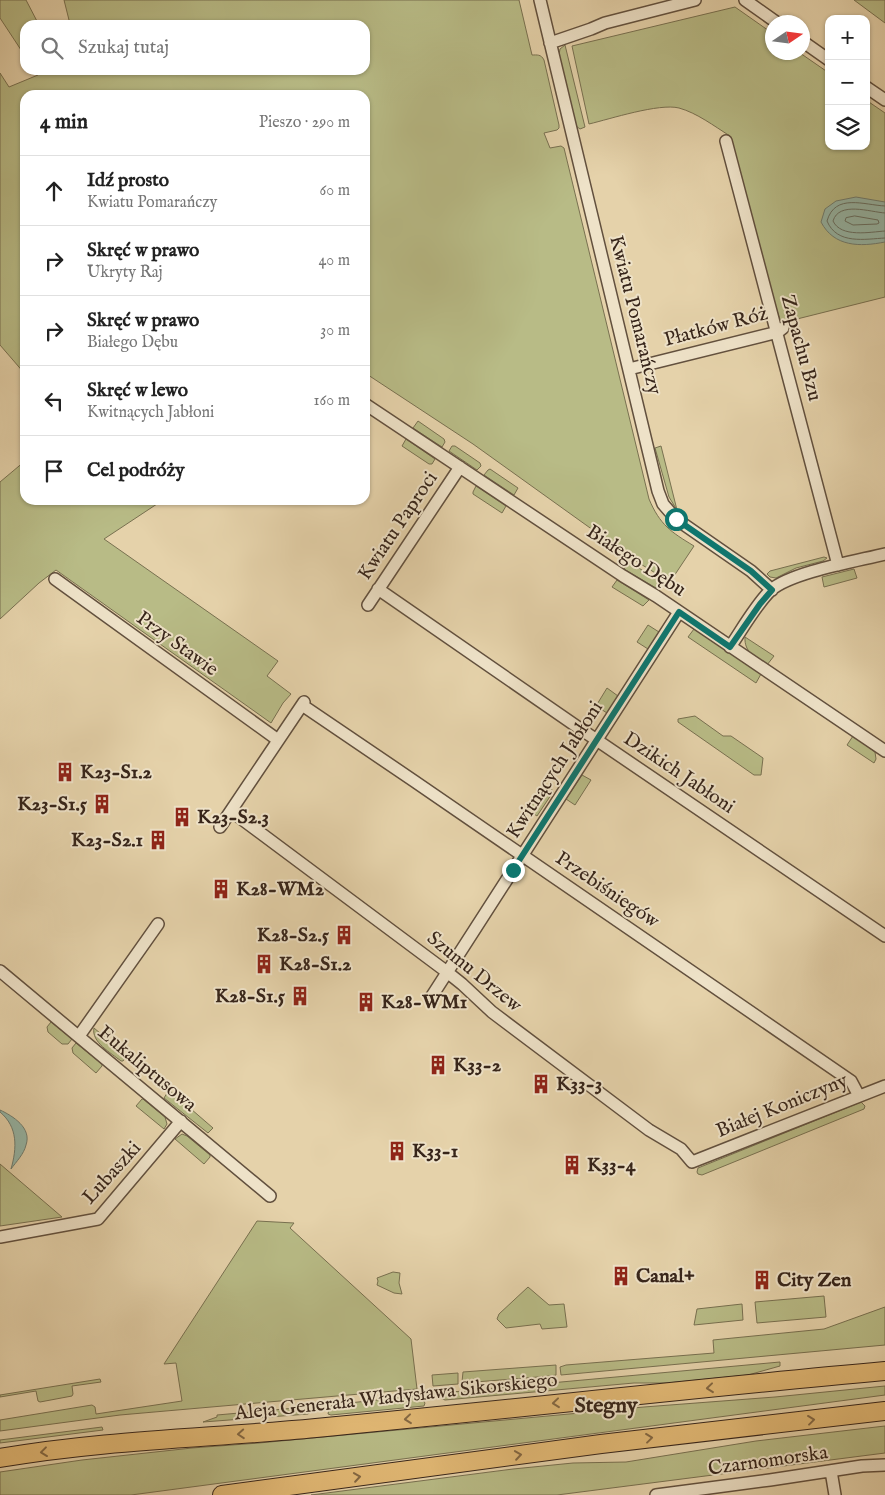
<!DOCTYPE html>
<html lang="pl">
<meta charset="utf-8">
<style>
:root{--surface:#fff;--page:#f2f2f2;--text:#222;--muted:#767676;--line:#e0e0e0}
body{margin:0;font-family:"IM FELL English",serif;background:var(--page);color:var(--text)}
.controls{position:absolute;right:15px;top:15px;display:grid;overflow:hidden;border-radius:10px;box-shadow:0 1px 4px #0004}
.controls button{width:45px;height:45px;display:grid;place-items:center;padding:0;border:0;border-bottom:1px solid var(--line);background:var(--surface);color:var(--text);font:25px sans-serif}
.compass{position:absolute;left:765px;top:15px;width:45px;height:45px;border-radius:50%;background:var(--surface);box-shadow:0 1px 4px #0004;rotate:77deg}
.stop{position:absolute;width:15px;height:15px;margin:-11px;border:4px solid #0f766e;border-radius:50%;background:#fff}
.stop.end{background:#0f766e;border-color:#fff;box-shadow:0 1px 5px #0008}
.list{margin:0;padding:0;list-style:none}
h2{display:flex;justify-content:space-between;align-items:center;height:65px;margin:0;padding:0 20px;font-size:21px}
h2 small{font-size:16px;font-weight:400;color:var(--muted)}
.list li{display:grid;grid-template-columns:32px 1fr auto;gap:15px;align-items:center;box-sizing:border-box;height:70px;padding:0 20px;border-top:1px solid var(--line)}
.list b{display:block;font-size:19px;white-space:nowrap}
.list p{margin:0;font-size:16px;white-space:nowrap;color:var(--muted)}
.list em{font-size:16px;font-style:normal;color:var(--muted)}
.icon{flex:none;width:28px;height:28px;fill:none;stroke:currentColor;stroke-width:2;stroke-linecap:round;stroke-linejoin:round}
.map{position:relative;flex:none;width:885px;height:1495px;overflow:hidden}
.search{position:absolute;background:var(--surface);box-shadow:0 1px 4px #0004;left:20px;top:20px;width:350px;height:55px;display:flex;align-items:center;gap:12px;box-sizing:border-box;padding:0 18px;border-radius:15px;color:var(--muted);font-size:19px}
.panel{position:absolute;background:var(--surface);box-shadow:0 1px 4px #0004;left:20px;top:90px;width:350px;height:415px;border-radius:15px}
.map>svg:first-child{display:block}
</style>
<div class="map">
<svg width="885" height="1495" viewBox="0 0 885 1495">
<rect width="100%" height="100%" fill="#e5d2aa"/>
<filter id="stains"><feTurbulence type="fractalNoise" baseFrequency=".004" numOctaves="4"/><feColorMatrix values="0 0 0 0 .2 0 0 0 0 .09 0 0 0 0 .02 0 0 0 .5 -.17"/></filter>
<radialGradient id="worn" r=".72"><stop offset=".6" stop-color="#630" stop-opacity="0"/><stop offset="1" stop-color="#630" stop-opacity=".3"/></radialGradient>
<path fill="#b8bb86" stroke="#787050" d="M 0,0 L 26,0 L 39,25 L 25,25 L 25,56 L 0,18 Z
M 64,0 L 519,0 L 532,55 C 537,55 541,54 544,60 L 559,125 L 559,128 L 557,130 L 544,133 L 550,148 L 561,146 L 564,148 L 649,499 C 660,525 671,532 694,546 L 670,582 L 639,563 L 473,444 L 365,373 L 365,95 L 25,95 L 25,374 L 0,345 L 0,73 L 9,87 L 38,75 L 35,70 L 365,70 L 365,25 L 68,25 L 70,24 Z
M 854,0 L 885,0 L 885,23 Z
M 735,7 L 772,33 L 772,52 L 800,53 L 829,73 L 829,146 L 866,146 L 866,100 L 885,113 L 885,297 L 781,323 L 771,292 L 730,136 C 714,126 697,113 679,108 C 659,103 610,119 589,124 L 572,46 Z
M 565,45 L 585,127 L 580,129 L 576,126 L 559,55 L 560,49 Z
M 418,421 L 444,439 L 445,442 L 442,447 L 413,428 Z
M 406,439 L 435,459 L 432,464 L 429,464 L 402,446 Z
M 452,446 L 455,446 L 480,463 L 481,466 L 477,470 L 449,451 Z
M 661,446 L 677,510 L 669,497 L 655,448 Z
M 25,461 L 25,500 L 163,500 L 104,539 L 278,661 L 267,676 L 291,694 L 283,703 L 271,723 L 56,570 L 39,583 L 0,619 L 0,482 Z
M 490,469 L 518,488 L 514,495 L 484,475 L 488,470 Z
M 476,486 L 506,506 L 502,513 L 473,494 L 473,492 Z
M 824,557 L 827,558 L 823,561 L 796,568 L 776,578 L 770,577 L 767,574 L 770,571 Z
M 629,562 L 658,580 L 659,583 L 656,588 L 624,569 Z
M 854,569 L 857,578 L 824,587 L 822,577 Z
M 617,580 L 649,600 L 643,606 L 612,587 Z
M 648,625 L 659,632 L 648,649 L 637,642 Z
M 694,629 L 761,674 L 756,683 L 688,637 Z
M 745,637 L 774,656 L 767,665 C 756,657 744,653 745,637 Z
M 607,688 L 618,696 L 607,713 L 596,706 Z
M 695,716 L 723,736 L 731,736 L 763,758 L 761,775 L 754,775 L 678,722 L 678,719 Z
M 853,736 L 875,752 L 876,759 L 874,763 L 847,745 Z
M 582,775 L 591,780 L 575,805 L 566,799 Z
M 545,785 L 551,788 L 553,792 L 537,816 L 528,810 Z
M 51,1022 L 72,1039 L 68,1044 L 62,1044 L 48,1032 L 47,1027 Z
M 94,1028 L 127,1056 L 123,1061 L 121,1061 C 111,1053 91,1042 94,1028 Z
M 76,1043 L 102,1064 L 102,1066 L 96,1073 L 73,1053 L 72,1048 Z
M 169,1090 L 213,1128 L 208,1133 L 164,1098 Z
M 142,1099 L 143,1099 L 165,1117 L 167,1124 L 164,1129 L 136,1106 Z
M 861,1102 L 865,1106 L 864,1109 L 702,1175 L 698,1174 L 697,1172 L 698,1168 Z
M 182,1134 L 187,1136 L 210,1155 L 210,1157 L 204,1164 L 175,1139 Z
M 0,1164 L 62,1217 L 0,1226 Z
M 257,1221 L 294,1223 L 290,1228 L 411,1339 L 417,1389 L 120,1415 L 0,1431 L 0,1420 L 92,1405 L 95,1407 L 96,1414 L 182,1401 L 176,1363 L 164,1364 Z
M 393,1272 L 400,1273 L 399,1283 L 402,1294 L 394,1293 L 377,1285 L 378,1281 L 377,1278 Z
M 528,1287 L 549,1305 L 564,1304 L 567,1327 L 542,1329 L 540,1324 L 506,1328 L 497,1319 L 499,1314 Z
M 824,1296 L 826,1317 L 757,1323 L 755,1302 Z
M 742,1304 L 743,1320 L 694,1325 L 697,1309 Z
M 885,1307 L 885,1345 L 561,1375 L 560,1367 L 566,1365 L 714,1353 L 713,1340 L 824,1329 Z
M 780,1362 L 780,1366 L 748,1375 L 667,1383 L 634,1383 L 445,1400 L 430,1394 Z
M 556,1365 L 556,1375 L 550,1376 L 463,1383 L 462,1382 L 463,1372 Z
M 458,1373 L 458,1384 L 433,1386 L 432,1375 Z
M 100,1379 L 101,1382 L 72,1386 L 73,1394 L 72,1396 L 40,1402 L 38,1401 L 36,1391 L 0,1397 L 0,1395 Z
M 885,1386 L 885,1395 L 131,1495 L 0,1495 L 0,1472 L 82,1460 L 192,1448 L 259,1443 L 644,1407 L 775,1397 Z
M 416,1396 L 423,1400 L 425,1403 L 424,1406 L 331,1415 L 328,1414 L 329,1409 L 332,1405 L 339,1404 Z
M 318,1406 L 308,1414 L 203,1422 L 217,1417 L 217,1415 Z
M 885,1426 L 885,1453 L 557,1495 L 311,1495 L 513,1469 L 573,1463 L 626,1462 L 756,1441 Z
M 102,1427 L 103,1430 L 0,1443 L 0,1440 Z"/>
<path fill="#96b8a9" stroke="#707d70" d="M 856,197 L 885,202 L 885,242 C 860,247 834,247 821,222 L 825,209 L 836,201 Z
M 0,1110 C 13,1116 32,1128 26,1145 C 24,1154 16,1162 11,1169 C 17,1148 18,1127 0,1112 Z"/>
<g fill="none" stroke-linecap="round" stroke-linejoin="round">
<path stroke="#666e62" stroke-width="1" d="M 885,206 C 864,205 835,193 827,221 C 837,245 865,239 885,238
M 885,213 C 870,212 839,201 833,221 C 841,238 870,232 885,231
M 855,216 L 878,220 L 879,223 L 877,224 L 853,225 L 845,221 L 846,218 Z"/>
<defs>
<path id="street" d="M 540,0 L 658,491 L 663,504 L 676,519 L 751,571 L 772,590
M 745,0 L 776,22
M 802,41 L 829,60
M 550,43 L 591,29 L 605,23 L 695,0
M 866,87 L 885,100
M 726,141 L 838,565
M 629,369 L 778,332 L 783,328
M 365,404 L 623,576 L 656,596 L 885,751
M 55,579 L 278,740
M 378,589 L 579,728 L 885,936
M 368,605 L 460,467
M 730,647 C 741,631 757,603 771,590 C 792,572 857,561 885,554
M 302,705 L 414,781 L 851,1081 L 859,1096
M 231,811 L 447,972 L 462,984 L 492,1012 L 649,1130 L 681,1149 L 692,1162 L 885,1086
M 220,827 L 304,702
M 0,971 L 270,1196
M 430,999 L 679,612
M 79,1036 L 158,924
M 0,1237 L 98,1219 L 181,1121
M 831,1471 L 835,1495
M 656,1495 L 770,1480 L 862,1466 L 885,1465"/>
<path id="primary" d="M 0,1458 C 104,1440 211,1438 316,1428 C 506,1410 695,1388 885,1371
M 222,1495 L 601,1444 L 885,1411"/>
</defs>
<use href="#street" stroke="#62503e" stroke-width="14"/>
<use href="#primary" stroke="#37251a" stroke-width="20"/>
<use href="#street" stroke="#eee2c8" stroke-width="11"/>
<use href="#primary" stroke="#e2b975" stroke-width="18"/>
</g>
<defs><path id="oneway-chevron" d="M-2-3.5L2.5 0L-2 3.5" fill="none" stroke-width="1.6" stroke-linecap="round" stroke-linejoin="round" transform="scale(1.25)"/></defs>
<g stroke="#846843">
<use href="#oneway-chevron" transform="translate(710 1388) rotate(174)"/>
<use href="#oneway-chevron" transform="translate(556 1403) rotate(174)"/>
<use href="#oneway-chevron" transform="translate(408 1419) rotate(174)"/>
<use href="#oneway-chevron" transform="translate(811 1420) rotate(-7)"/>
<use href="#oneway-chevron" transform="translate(241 1434) rotate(176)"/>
<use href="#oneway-chevron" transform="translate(649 1438) rotate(-7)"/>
<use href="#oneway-chevron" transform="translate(44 1452) rotate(173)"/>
<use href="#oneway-chevron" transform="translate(518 1455) rotate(-8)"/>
<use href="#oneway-chevron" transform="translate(357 1477) rotate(-8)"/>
</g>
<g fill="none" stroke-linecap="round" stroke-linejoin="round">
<path stroke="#0f766e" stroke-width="6" d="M 513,870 L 679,612 L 730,647 L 760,604 L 772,590 L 751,571 L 676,519"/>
</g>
<defs>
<symbol id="building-bare" viewBox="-9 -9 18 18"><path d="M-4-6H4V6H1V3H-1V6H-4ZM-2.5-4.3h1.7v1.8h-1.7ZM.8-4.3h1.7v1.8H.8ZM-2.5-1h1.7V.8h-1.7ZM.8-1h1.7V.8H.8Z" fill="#8f2418" stroke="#eee2c8" stroke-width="2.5" paint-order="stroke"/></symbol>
</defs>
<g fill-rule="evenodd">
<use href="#building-bare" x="51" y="758" width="28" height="28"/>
<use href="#building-bare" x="88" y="790" width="28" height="28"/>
<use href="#building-bare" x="168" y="803" width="28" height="28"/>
<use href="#building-bare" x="144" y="826" width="28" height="28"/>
<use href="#building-bare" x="207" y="875" width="28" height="28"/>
<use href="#building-bare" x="330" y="921" width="28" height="28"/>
<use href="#building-bare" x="250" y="950" width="28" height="28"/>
<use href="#building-bare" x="286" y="982" width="28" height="28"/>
<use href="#building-bare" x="352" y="988" width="28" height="28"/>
<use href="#building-bare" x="424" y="1051" width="28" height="28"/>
<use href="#building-bare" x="527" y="1070" width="28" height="28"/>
<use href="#building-bare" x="383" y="1137" width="28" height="28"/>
<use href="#building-bare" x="558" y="1151" width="28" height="28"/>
<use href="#building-bare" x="607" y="1262" width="28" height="28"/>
<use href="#building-bare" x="748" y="1266" width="28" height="28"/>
</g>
<g text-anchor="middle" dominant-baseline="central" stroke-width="4" stroke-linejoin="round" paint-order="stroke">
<g font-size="20" fill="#37251a" stroke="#eee2c8">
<text transform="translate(635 315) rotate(76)">Kwiatu Pomarańczy</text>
<text transform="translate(716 327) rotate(-15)">Płatków Róż</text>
<text transform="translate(801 348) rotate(75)">Zapachu Bzu</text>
<text transform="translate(398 526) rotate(-56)">Kwiatu Paproci</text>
<text transform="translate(636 561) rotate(33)">Białego Dębu</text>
<text transform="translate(177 644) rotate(36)">Przy Stawie</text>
<text transform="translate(555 770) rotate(-57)">Kwitnących Jabłoni</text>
<text transform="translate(679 773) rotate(34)">Dzikich Jabłoni</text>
<text transform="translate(607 890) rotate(34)">Przebiśniegów</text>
<text transform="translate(474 972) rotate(39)">Szumu Drzew</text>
<text transform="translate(147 1069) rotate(40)">Eukaliptusowa</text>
<text transform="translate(782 1106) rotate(-22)">Białej Koniczyny</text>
<text transform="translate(112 1173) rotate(-48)">Lubaszki</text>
<text transform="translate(396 1397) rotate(-6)">Aleja Generała Władysława Sikorskiego</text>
<text transform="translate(768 1461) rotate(-8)">Czarnomorska</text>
</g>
<g font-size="20" font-weight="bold" fill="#37251a" stroke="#eee2c8" text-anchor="start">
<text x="80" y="772">K23-S1.2</text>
<text x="87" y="804" text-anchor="end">K23-S1.5</text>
<text x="197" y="817">K23-S2.3</text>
<text x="143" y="840" text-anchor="end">K23-S2.1</text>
<text x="236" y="889">K28-WM2</text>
<text x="329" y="935" text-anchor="end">K28-S2.5</text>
<text x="279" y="964">K28-S1.2</text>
<text x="285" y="996" text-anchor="end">K28-S1.5</text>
<text x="381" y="1002">K28-WM1</text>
<text x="453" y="1065">K33-2</text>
<text x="556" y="1084">K33-3</text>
<text x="412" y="1151">K33-1</text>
<text x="587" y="1165">K33-4</text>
<text x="636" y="1276">Canal+</text>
<text x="777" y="1280">City Zen</text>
</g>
<g font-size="22" font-weight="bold" fill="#37251a" stroke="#eee2c8">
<text x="606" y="1406">Stegny</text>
</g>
</g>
<rect width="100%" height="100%" filter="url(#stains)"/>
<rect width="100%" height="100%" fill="url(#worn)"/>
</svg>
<div class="controls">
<button>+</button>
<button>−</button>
<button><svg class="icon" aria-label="layers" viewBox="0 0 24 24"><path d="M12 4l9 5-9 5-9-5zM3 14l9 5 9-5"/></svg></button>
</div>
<svg class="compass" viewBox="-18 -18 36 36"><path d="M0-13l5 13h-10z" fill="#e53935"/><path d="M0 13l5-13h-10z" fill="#767676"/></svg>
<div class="stop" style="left:676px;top:519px"></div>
<div class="stop end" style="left:513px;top:870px"></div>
<div class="search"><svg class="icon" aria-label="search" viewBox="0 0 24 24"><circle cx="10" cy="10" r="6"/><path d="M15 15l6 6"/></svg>Szukaj tutaj</div>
<section class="panel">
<h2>4 min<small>Pieszo · 290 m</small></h2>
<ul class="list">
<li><svg class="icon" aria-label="ahead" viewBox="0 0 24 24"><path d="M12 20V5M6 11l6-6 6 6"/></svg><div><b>Idź prosto</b><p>Kwiatu Pomarańczy</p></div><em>60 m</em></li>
<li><svg class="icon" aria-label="right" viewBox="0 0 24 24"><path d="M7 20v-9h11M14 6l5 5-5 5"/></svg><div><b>Skręć w prawo</b><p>Ukryty Raj</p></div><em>40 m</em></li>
<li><svg class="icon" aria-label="right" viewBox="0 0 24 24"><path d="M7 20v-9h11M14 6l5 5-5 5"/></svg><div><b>Skręć w prawo</b><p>Białego Dębu</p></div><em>30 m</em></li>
<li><svg class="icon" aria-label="left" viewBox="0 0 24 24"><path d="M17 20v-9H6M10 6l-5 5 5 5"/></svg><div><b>Skręć w lewo</b><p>Kwitnących Jabłoni</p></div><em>160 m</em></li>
<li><svg class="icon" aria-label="arrive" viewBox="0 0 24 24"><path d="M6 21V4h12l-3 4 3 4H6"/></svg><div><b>Cel podróży</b></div></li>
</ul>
</section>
</div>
